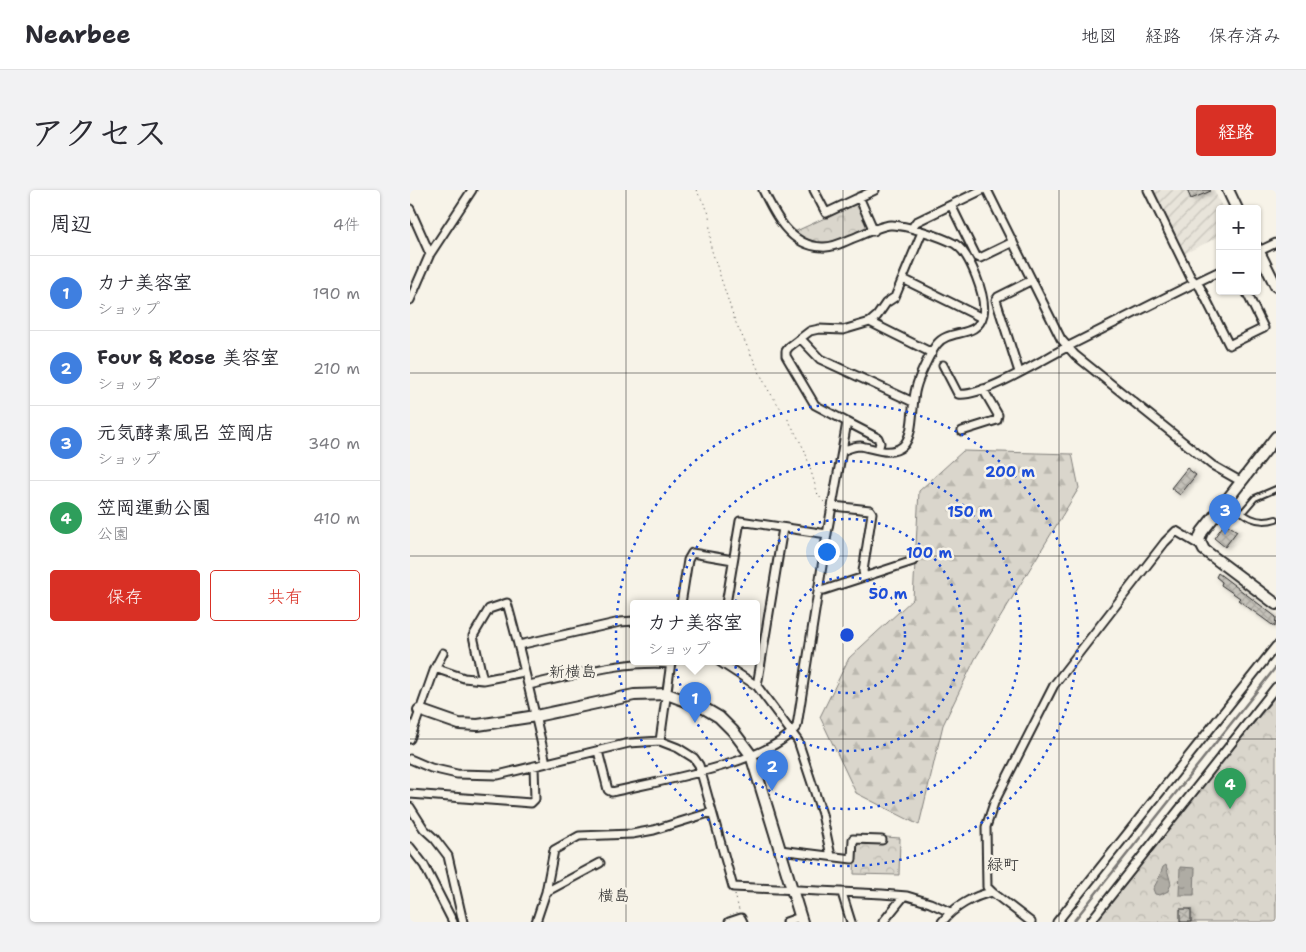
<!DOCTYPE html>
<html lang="ja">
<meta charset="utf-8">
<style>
:root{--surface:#fff;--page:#f2f2f3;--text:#2b2b33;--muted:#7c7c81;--line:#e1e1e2;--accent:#d93025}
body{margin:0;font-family:"Shantell Sans","Klee One",sans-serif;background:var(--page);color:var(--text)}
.controls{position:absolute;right:15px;top:15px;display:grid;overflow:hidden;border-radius:5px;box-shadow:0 1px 4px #0004}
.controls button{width:45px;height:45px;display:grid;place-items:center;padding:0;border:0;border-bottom:1px solid var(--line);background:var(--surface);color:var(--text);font:25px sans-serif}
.you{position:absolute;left:416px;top:361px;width:18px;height:18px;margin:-12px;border:4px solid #fff;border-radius:50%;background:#1a73e8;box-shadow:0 0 0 8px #1a73e833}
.badge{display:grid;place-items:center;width:32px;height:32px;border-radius:50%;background:var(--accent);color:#fff;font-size:16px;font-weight:700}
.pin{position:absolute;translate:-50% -41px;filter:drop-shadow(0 1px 2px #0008)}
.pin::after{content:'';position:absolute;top:26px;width:18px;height:15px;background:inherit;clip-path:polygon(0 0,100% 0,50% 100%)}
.popup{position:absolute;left:220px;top:410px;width:130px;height:65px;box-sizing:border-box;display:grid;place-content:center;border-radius:5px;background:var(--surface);filter:drop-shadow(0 1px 4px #0005);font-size:16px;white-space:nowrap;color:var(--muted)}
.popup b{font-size:19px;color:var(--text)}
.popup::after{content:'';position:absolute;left:50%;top:100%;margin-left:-10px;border:10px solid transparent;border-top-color:var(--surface)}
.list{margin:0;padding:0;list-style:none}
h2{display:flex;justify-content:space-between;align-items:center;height:65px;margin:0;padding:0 20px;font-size:21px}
h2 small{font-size:16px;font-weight:400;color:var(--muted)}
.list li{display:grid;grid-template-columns:32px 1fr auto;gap:15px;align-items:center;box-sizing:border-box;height:75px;padding:0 20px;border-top:1px solid var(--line)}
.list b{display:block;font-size:19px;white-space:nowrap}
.list p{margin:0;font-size:16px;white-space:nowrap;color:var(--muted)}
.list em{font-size:16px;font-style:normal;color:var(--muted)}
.actions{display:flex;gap:10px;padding:15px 20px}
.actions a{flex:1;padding:11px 0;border:1px solid var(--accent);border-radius:5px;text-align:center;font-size:18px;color:var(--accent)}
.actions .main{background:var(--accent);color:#fff}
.map{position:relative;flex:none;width:866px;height:732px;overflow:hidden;border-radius:5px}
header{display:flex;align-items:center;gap:30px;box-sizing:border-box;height:70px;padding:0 25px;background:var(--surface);border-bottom:1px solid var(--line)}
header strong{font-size:24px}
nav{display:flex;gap:28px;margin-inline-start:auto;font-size:18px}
.intro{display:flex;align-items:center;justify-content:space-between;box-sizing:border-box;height:120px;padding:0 30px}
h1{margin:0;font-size:35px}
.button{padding:12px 22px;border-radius:5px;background:var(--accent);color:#fff;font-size:18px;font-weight:700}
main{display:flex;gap:30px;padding:0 30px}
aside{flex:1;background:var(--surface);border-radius:5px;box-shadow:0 1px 4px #0004}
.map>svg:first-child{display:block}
</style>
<header>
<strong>Nearbee</strong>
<nav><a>地図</a><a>経路</a><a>保存済み</a></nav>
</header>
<div class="intro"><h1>アクセス</h1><a class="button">経路</a></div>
<main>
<aside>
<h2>周辺<small>4件</small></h2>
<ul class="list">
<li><span class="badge" style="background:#3f7fe0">1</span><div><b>カナ美容室</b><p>ショップ</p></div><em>190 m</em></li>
<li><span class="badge" style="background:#3f7fe0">2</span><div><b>Four &amp; Rose 美容室</b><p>ショップ</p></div><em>210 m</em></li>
<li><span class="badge" style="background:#3f7fe0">3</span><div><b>元気酵素風呂 笠岡店</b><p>ショップ</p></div><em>340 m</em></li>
<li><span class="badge" style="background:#2e9e5b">4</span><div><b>笠岡運動公園</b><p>公園</p></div><em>410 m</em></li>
</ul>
<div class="actions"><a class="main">保存</a><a>共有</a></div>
</aside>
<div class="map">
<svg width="866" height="732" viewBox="0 0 866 732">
<defs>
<pattern id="industrial-furrows" width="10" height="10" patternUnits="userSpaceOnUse" patternTransform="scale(1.25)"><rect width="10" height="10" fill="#e8e4da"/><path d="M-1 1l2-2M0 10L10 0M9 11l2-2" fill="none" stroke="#c7c4bb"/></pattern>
<pattern id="forest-firs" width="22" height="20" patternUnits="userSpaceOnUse" patternTransform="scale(1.25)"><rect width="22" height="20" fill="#dad6cc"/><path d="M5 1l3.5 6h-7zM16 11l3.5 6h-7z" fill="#bbb8af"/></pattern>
<pattern id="park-crowns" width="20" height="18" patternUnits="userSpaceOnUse" patternTransform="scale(1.25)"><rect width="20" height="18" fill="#dad6cc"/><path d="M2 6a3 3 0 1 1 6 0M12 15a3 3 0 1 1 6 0" fill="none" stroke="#bbb8af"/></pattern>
<pattern id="water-ripples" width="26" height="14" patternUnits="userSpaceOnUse" patternTransform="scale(1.25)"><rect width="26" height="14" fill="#afaca4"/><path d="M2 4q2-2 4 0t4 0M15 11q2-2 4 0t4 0" fill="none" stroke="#8f8c86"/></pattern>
<pattern id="building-cross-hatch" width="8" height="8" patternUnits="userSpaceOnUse" patternTransform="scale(1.25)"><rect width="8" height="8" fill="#c4c1b9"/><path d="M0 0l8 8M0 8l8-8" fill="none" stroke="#a9a69f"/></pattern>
<filter id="shadow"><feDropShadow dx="2.5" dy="1.5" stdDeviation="2.5" flood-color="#0004"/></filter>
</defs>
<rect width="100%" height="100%" fill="#f7f3e8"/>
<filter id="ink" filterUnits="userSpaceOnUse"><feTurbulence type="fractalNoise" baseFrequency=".02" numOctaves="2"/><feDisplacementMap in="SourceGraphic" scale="10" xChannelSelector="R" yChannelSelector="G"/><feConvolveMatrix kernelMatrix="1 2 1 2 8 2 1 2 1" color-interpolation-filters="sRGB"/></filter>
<g filter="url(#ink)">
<path fill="url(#industrial-furrows)" d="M 738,0 L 777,0 L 782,9 L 800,0 L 804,0 L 813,19 L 810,19 L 810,46 L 770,66 Z"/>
<path fill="url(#forest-firs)" stroke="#82807c" d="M 553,261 L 662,264 L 669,298 L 565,469 L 533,535 L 509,635 L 446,603 L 410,527 L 439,468 L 503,409 L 509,301 Z"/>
<path fill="url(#park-crowns)" stroke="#82807c" d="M 448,13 L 458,36 C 430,49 413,62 384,42 Z
M 866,506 L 866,732 L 683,732 Z
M 476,647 L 490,648 L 489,685 L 444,684 L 445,652 L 476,653 Z"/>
<path fill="url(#water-ripples)" stroke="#7a7874" d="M 756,675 L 761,694 L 758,701 L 750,705 L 745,704 L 743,699 L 748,690 L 753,677 Z
M 770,677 L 785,678 L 784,705 L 769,705 Z"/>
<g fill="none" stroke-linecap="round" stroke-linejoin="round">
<path stroke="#7a7874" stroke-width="2.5" d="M 511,25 L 562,0
M 663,732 L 866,477"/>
</g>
<path fill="url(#building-cross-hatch)" stroke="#2b2b2b" filter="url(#shadow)" d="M 777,0 L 800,0 L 801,1 L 781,9 Z
M 777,278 L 786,285 L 770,305 L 761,298 Z
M 815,333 L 827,341 L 815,357 L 804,348 Z
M 808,383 L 866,427 L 865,437 L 828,410 L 830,408 L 811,395 L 812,392 L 806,387 Z
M 770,719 L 781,719 L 781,732 L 770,732 Z"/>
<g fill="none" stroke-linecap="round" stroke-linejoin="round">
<defs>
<path id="lane" d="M 818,311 C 833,324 845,336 866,329
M 832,323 L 845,308 L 866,299"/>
<path id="street" d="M 404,0 L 416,23 L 465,0
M 577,0 L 651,149 L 665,165 L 802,275 L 832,292
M 738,0 L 781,88 L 790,97 L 819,155 L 854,138 L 836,101
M 449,7 L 464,41
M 541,15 L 566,66 L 570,68 L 603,52
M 0,19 L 20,64
M 502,38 L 506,32 L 572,0
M 847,62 L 866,53
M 493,89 L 572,128
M 0,110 L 20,64 L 62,0
M 460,132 L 522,163
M 391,149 L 410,169 L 503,212
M 533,175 L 548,204 C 572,208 635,168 659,156 C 709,131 759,105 810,81
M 609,182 L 586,110 L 588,107 L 622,90
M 437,232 L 468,248 L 470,253 L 468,260
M 552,241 L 587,230 L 588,225 L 573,199
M 432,261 L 437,232 L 405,215 L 376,166 L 376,161 L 379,157 L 400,141 L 409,139 L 433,140 L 460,132 L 467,126 L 476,113 L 485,107 L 512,42
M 423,316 L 460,320 L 462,323 L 453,381 L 454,386
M 409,400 L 414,400 L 503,371 L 503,364
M 271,414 L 278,370 L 282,363 L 323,370
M 316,414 L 330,331 L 417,344
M 109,455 L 210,432 L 224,431
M 310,472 L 347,496 L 388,551 L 412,624 L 421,666
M 25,478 L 54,488 L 73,490 L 114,482
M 73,490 L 63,446 L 79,419 L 97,413 C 112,466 124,519 136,573
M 119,495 C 166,485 212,470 261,474
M 347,496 L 373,338
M 0,549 L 25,478 L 33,463
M 250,551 L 261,472
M 188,561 L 198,600 L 202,602 C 248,591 359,574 387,536 L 417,344 L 432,261 C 438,259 443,256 450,256 C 464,258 480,267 493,256 C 505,244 501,214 506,198 C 509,186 520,163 527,154 C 540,138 567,149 573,125 C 577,108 560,63 545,54 C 532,47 494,34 480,35 C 469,36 452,45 441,49 C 432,53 421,58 412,57 C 380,56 365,25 353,0
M 0,569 L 21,578 L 47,584 L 88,585 L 219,553 L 250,551 L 268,558 L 284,568 L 289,575 L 323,697 L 472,704 L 497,706 L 520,713 L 540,722
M 0,604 L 121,613 L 125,609 L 124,576
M 0,617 L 14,639 L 25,649 L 38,666 L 53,732
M 0,657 L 14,675 L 43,732
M 370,660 L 442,669 L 443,649 L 472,650
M 136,702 L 144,660 L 169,646 L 222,644 L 244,640 L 302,622
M 432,703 L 441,732
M 126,732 L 136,702 L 190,673
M 319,732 L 331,728 L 333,732
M 376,732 L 390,727
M 473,732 L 494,706
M 532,732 C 544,717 563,706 582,702
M 621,732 L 582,702 L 577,697 L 576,637 L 584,613 L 644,495 L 755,352 L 766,341 L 791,356
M 647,732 L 866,456
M 680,732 L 866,497"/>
<path id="secondary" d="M 818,0 L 827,19
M 847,58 L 866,96
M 866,247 L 792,342 L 789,350 L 794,360 L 866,414
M 9,520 L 49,534 L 68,535 L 126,526 L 224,505 L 257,504 L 292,517 L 309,527 L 323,541 L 341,565 L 392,732"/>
</defs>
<use href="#lane" stroke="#2b2b2b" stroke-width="8"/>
<use href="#street" stroke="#2b2b2b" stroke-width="11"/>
<use href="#secondary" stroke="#2b2b2b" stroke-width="14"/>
<path stroke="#2b2b2b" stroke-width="1" stroke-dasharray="1 4" stroke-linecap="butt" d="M 286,0 L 296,17 L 299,24 L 301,58 L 325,131 L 357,198 L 379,231 L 395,261 L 408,305 L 414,312
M 325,704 L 329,720"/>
<use href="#lane" stroke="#f7f3e8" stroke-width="4"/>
<use href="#street" stroke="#f7f3e8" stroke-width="7"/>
<use href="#secondary" stroke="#f7f3e8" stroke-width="10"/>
</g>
</g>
<path fill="none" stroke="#2b2b2b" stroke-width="1" stroke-opacity="0.55" d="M 216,0 L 216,732M 433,0 L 433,732M 649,0 L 649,732M 0,183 L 866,183M 0,366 L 866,366M 0,549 L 866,549"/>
<g fill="none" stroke="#1d4ed8" stroke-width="2.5" stroke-dasharray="2.5 5">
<circle cx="437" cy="445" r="58"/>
<circle cx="437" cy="445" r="116"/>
<circle cx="437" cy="445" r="174"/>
<circle cx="437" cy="445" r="231"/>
</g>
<g text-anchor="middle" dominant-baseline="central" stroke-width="5" stroke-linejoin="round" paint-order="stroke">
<g font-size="16" fill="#2b2b2b" stroke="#f7f3e8">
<text x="163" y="481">新横島</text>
<text x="593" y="674">緑町</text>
<text x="204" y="705">横島</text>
</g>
</g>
<circle cx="437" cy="445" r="8" fill="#1d4ed8" stroke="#f7f3e8" stroke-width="2.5"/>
<g font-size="15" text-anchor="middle" font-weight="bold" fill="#1d4ed8" stroke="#f7f3e8" stroke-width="5" stroke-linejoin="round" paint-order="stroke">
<text x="600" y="287">200 m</text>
<text x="560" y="327">150 m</text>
<text x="519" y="368">100 m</text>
<text x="478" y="409">50 m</text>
</g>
</svg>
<div class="controls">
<button>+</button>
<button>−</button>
</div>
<div class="you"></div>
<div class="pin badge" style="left:285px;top:533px;background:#3f7fe0">1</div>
<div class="popup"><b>カナ美容室</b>ショップ</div>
<div class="pin badge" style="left:362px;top:601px;background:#3f7fe0">2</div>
<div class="pin badge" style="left:815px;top:345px;background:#3f7fe0">3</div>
<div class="pin badge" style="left:820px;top:619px;background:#2e9e5b">4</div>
</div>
</main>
